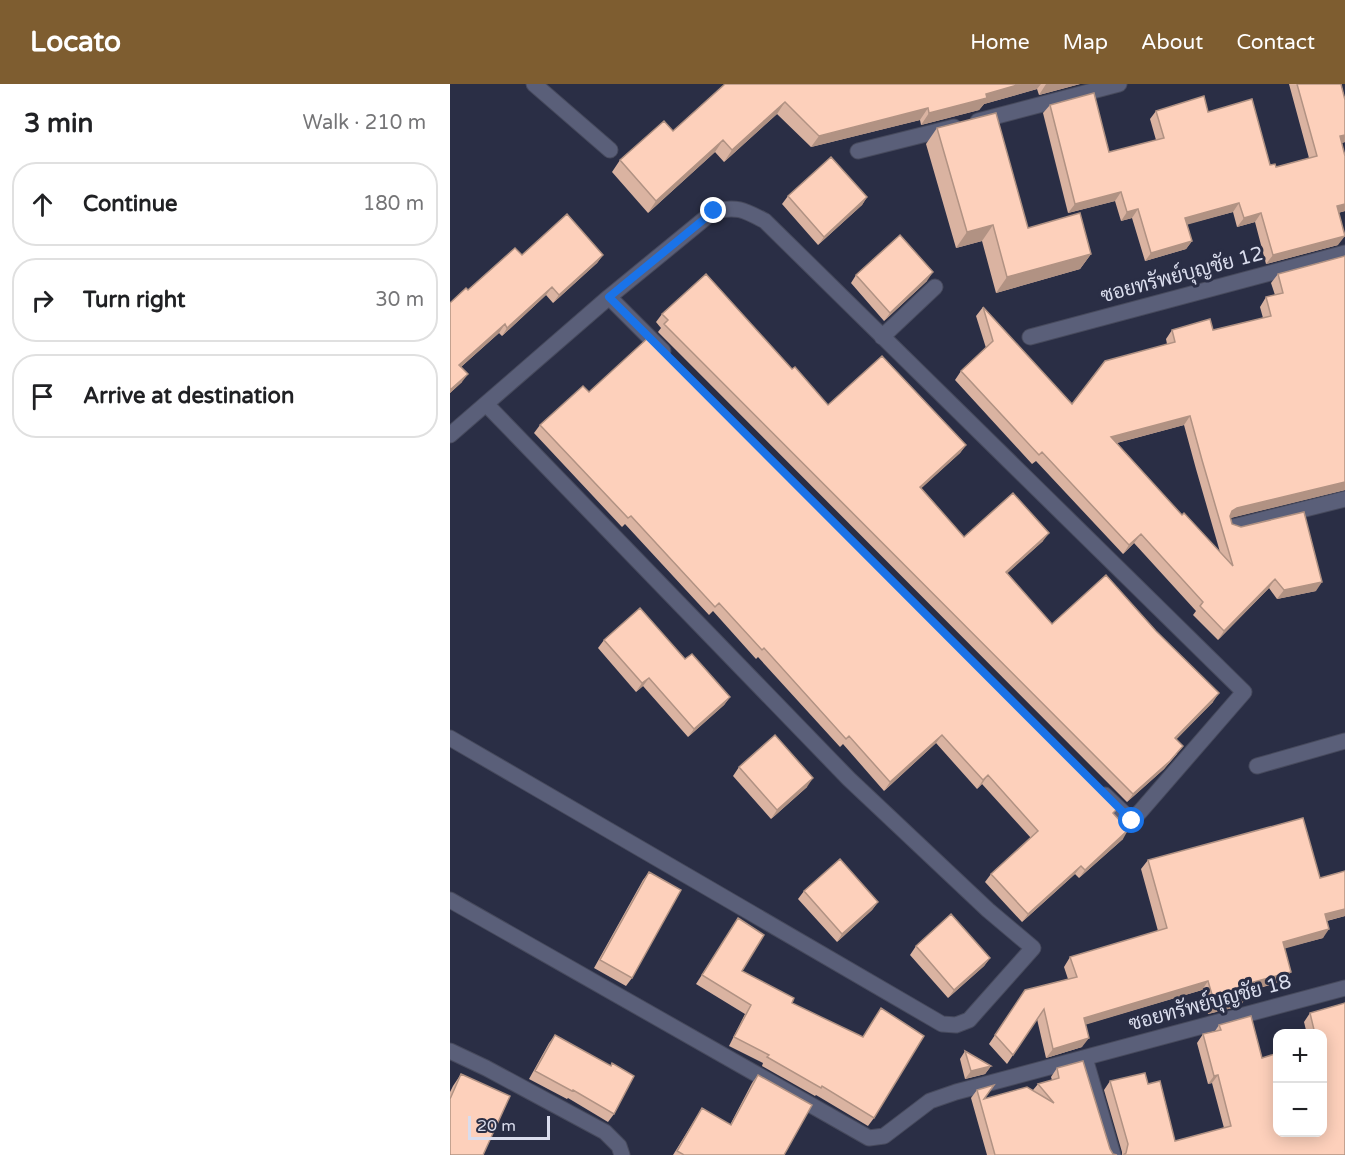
<!DOCTYPE html>
<meta charset="utf-8">
<style>
:root{--surface:#fff;--page:#f2f2f2;--text:#202124;--muted:#757577;--line:#e0e0e0;--accent:#7e5d30}
body{margin:0;font-family:"Varela Round",Sarabun,sans-serif;background:var(--page);color:var(--text)}
.controls{position:absolute;right:18px;bottom:18px;display:grid;overflow:hidden;border-radius:12px;box-shadow:0 3px 15px #0003}
.controls button{width:54px;height:54px;display:grid;place-items:center;padding:0;border:0;border-bottom:2px solid var(--line);background:var(--surface);color:var(--text);font:30px sans-serif}
.scale{position:absolute;left:18px;bottom:15px;width:82px;box-sizing:border-box;padding-left:6px;border:3px solid #dadded;border-top:0;font-size:16px;line-height:21px;white-space:nowrap;color:#dadded;-webkit-text-stroke:4px #2a2e45;paint-order:stroke}
.stop{position:absolute;width:18px;height:18px;margin:-14px;border:4px solid #1a73e8;border-radius:50%;background:#fff}
.stop.end{background:#1a73e8;border-color:#fff;box-shadow:0 2px 6px #0008}
.list{margin:0;padding:0;list-style:none}
h2{display:flex;justify-content:space-between;align-items:center;height:78px;margin:0;padding:0 24px;font-size:26px}
h2 small{font-size:20px;font-weight:400;color:var(--muted)}
.list li{display:grid;grid-template-columns:39px 1fr auto;gap:18px;align-items:center;box-sizing:border-box;height:84px;margin:0 12px 12px;padding:0 12px;border:2px solid var(--line);border-radius:24px}
.list b{display:block;font-size:22px;white-space:nowrap}
.list em{font-size:20px;font-style:normal;color:var(--muted)}
.icon{flex:none;width:33px;height:33px;fill:none;stroke:currentColor;stroke-width:2;stroke-linecap:round;stroke-linejoin:round}
.map{position:relative;flex:none;width:895px;height:1071px;overflow:hidden}
header{display:flex;align-items:center;gap:36px;box-sizing:border-box;height:84px;padding:0 30px;background:var(--accent);color:#fff}
header strong{font-size:28px}
nav{display:flex;gap:33px;margin-inline-start:auto;font-size:21px}
main{display:flex}
aside{flex:1;background:var(--surface)}
.map>svg:first-child{display:block}
</style>
<header>
<strong>Locato</strong>
<nav><a>Home</a><a>Map</a><a>About</a><a>Contact</a></nav>
</header>
<main>
<aside>
<h2>3 min<small>Walk · 210 m</small></h2>
<ul class="list">
<li><svg class="icon" aria-label="ahead" viewBox="0 0 24 24"><path d="M12 20V5M6 11l6-6 6 6"/></svg><div><b>Continue</b></div><em>180 m</em></li>
<li><svg class="icon" aria-label="right" viewBox="0 0 24 24"><path d="M7 20v-9h11M14 6l5 5-5 5"/></svg><div><b>Turn right</b></div><em>30 m</em></li>
<li><svg class="icon" aria-label="arrive" viewBox="0 0 24 24"><path d="M6 21V4h12l-3 4 3 4H6"/></svg><div><b>Arrive at destination</b></div></li>
</ul>
</aside>
<div class="map">
<svg width="895" height="1071" viewBox="0 0 895 1071">
<rect width="100%" height="100%" fill="#2a2e45"/>
<g fill="none" stroke-linecap="round" stroke-linejoin="round">
<defs>
<path id="street" d="M 84,0 L 160,66
M 528,37 L 669,0
M 408,67 L 504,43
M 159,213 L 213,267
M 432,253 L 485,203
M 580,253 L 895,169
M 0,351 L 159,213 L 264,127 C 288,122 294,126 315,137 L 794,608 L 682,737 L 655,711
M 783,443 L 895,415
M 0,654 L 492,940 L 506,941 L 519,936 L 583,864 L 538,826 L 399,695 L 36,320
M 807,682 L 895,657
M 0,816 L 419,1054 L 434,1052 L 480,1017 L 506,1008 L 895,904
M 0,967 L 36,984 L 155,1048 L 169,1062 L 172,1071
M 635,974 L 663,1071"/>
</defs>
<use href="#street" stroke="#474a5d" stroke-width="17"/>
<use href="#street" stroke="#5a5f79" stroke-width="15"/>
</g>
<path fill="#dab3a1" fill-rule="evenodd" d="M 275,0 L 630,0 L 589,11 L 587,5 L 534,20 L 529,26 L 471,41 L 470,36 L 361,63 L 327,30 L 274,78 L 265,68 L 198,129 L 162,88 L 170,76 L 223,47 Z
M 839,0 L 891,0 L 895,16 L 895,58 L 892,59 L 895,127 L 888,129 L 888,161 L 816,180 L 805,138 L 787,143 L 783,128 L 737,140 L 742,157 L 736,165 L 695,177 L 682,134 L 671,137 L 665,117 L 618,129 L 593,29 L 600,21 L 659,68 L 706,56 L 700,35 L 706,27 L 758,28 L 820,81 L 826,83 L 859,74 Z
M 487,44 L 578,144 L 641,170 L 630,185 L 546,209 L 532,157 L 506,164 L 476,60 Z
M 338,112 L 417,113 L 412,121 L 368,161 L 332,120 Z
M 72,171 L 153,171 L 147,179 L 103,219 L 96,211 L 52,252 L 49,249 L 11,283 L 12,298 L 0,309 L 0,219 Z
M 828,190 L 895,406 L 780,434 L 782,440 L 866,507 L 827,515 L 819,504 L 768,556 L 743,531 L 746,527 L 684,459 L 673,470 L 586,377 L 582,380 L 505,296 L 511,287 L 536,264 L 526,232 L 533,223 L 622,320 L 717,260 L 716,255 L 722,246 L 763,246 L 813,234 L 810,223 L 816,213 L 825,211 L 821,199 ZM 734,341 L 746,385 L 770,468 L 732,431 L 667,359 Z
M 406,191 L 477,197 L 434,237 L 401,199 Z
M 212,230 L 342,285 L 378,321 L 516,361 L 510,369 L 471,404 L 514,453 L 593,457 L 557,489 L 602,540 L 763,618 L 726,655 L 727,670 L 714,685 L 677,718 L 208,248 L 211,244 L 206,238 Z
M 139,308 L 664,730 L 673,755 L 629,794 L 625,790 L 572,838 L 535,798 L 541,790 L 581,754 L 532,700 L 527,705 L 486,659 L 434,707 L 393,660 L 390,663 L 308,573 L 306,575 L 263,527 L 259,531 L 175,440 L 172,443 L 84,349 L 90,341 Z
M 154,556 L 235,575 L 280,613 L 274,621 L 238,653 L 193,602 L 186,608 L 148,564 Z
M 289,683 L 357,703 L 321,735 L 283,692 Z
M 698,776 L 870,794 L 895,787 L 895,832 L 877,837 L 873,854 L 834,864 L 834,897 L 795,908 L 797,913 L 790,922 L 758,930 L 752,906 L 636,940 L 632,963 L 596,974 L 587,935 L 557,980 L 539,960 L 575,906 L 618,895 L 614,883 L 620,873 L 708,847 L 691,785 Z
M 199,788 L 182,894 L 176,902 L 144,884 L 193,796 Z
M 354,807 L 428,818 L 422,826 L 387,858 L 348,815 Z
M 288,834 L 292,887 L 342,919 L 424,1034 L 418,1042 L 366,1011 L 365,1012 L 312,982 L 313,979 L 279,962 L 295,930 L 246,900 Z
M 466,862 L 540,874 L 534,882 L 498,914 L 460,871 Z
M 895,919 L 895,1071 L 672,1071 L 672,1068 L 654,1006 L 660,997 L 698,1000 L 725,1057 L 774,1044 L 762,999 L 758,1000 L 747,959 L 753,950 L 765,947 L 769,941 L 828,1048 L 873,950 L 857,950 L 854,938 L 860,929 Z
M 105,951 L 164,1030 L 158,1038 L 118,1014 L 117,1015 L 79,995 L 99,959 Z
M 515,967 L 541,982 L 535,990 L 515,995 L 510,975 Z
M 607,984 L 663,1070 L 667,1071 L 537,1071 L 521,1014 L 527,1006 L 534,1015 L 583,1006 L 588,1000 L 602,996 L 601,993 Z
M 11,990 L 0,1071 L 0,1008 L 3,1002 Z
M 308,991 L 334,1071 L 223,1071 L 252,1024 L 280,1041 L 302,999 Z"/>
<path fill="#b19283" d="M 571,0 L 591,0 L 587,5 L 534,20 L 529,26 L 471,41 L 479,29 L 536,10 Z
M 596,0 L 630,0 L 589,11 Z
M 335,18 L 327,30 L 274,78 L 282,66 Z
M 478,24 L 470,36 L 361,63 L 369,52 Z
M 895,51 L 895,58 L 884,61 L 890,52 Z
M 273,56 L 265,68 L 198,129 L 206,117 Z
M 671,108 L 665,117 L 618,129 L 625,120 Z
M 417,113 L 412,121 L 368,161 L 374,153 Z
M 789,119 L 783,128 L 729,143 L 735,134 Z
M 895,120 L 895,127 L 880,131 L 887,122 Z
M 688,125 L 682,134 L 671,137 L 677,128 Z
M 811,129 L 805,138 L 787,143 L 794,134 Z
M 543,141 L 532,157 L 506,164 L 517,148 Z
M 895,152 L 888,161 L 816,180 L 823,171 Z
M 742,157 L 736,165 L 695,177 L 701,169 Z
M 641,170 L 630,185 L 546,209 L 557,193 Z
M 153,171 L 147,179 L 103,219 L 109,211 Z
M 483,188 L 477,197 L 434,237 L 440,229 Z
M 102,203 L 96,211 L 52,252 L 57,244 Z
M 55,240 L 49,249 L 4,289 L 9,281 Z
M 18,290 L 12,298 L 0,309 L 0,306 Z
M 740,332 L 734,341 L 655,362 L 661,353 Z
M 516,361 L 510,369 L 464,411 L 470,403 Z
M 895,398 L 895,406 L 781,434 L 776,436 L 782,427 L 787,424 Z
M 599,449 L 593,457 L 550,496 L 556,488 Z
M 691,450 L 684,459 L 673,470 L 679,461 Z
M 825,495 L 819,504 L 768,556 L 774,547 Z
M 872,498 L 866,507 L 827,515 L 834,506 Z
M 199,594 L 193,602 L 186,608 L 192,599 Z
M 769,609 L 763,618 L 720,662 L 725,654 Z
M 280,613 L 274,621 L 238,653 L 244,645 Z
M 492,651 L 486,659 L 434,707 L 440,698 Z
M 733,662 L 714,685 L 677,718 L 683,710 Z
M 538,691 L 532,700 L 527,705 L 533,696 Z
M 363,694 L 357,703 L 321,735 L 327,726 Z
M 678,746 L 673,755 L 629,794 L 635,786 Z
M 631,782 L 625,790 L 572,838 L 578,830 Z
M 428,818 L 422,826 L 387,858 L 392,850 Z
M 895,825 L 895,832 L 868,839 L 875,830 Z
M 879,845 L 873,854 L 826,867 L 833,858 Z
M 540,874 L 534,882 L 498,914 L 504,906 Z
M 841,888 L 834,897 L 792,908 L 796,900 Z
M 758,897 L 752,906 L 628,943 L 634,934 Z
M 797,913 L 790,922 L 758,930 L 765,921 Z
M 639,954 L 632,963 L 596,974 L 603,965 Z
M 541,982 L 535,990 L 515,995 L 521,987 Z
M 768,991 L 762,999 L 758,1000 L 764,992 Z"/>
<path fill="#fdd0bb" stroke="#b19283" stroke-width="1.5" fill-rule="evenodd" d="M 275,0 L 571,0 L 536,10 L 537,14 L 479,29 L 478,24 L 369,52 L 335,18 L 282,66 L 273,56 L 206,117 L 170,76 L 214,37 L 223,47 Z
M 847,0 L 891,0 L 895,16 L 895,51 L 890,52 L 895,72 L 895,120 L 887,122 L 895,152 L 823,171 L 811,129 L 794,134 L 789,119 L 735,134 L 742,157 L 701,169 L 688,125 L 677,128 L 671,108 L 625,120 L 600,21 L 644,9 L 659,68 L 714,54 L 706,27 L 754,12 L 758,28 L 802,15 L 820,81 L 825,80 L 826,83 L 867,72 Z
M 546,29 L 578,144 L 630,129 L 641,170 L 557,193 L 543,141 L 517,148 L 487,44 Z
M 381,73 L 417,113 L 374,153 L 338,112 Z
M 117,130 L 153,171 L 109,211 L 102,203 L 57,244 L 55,240 L 9,281 L 18,290 L 0,306 L 0,219 L 16,204 L 18,206 L 65,164 L 72,171 Z
M 450,151 L 483,188 L 440,229 L 406,191 Z
M 895,172 L 895,398 L 787,424 L 782,427 L 780,432 L 782,440 L 791,443 L 854,428 L 872,498 L 834,506 L 825,495 L 774,547 L 750,522 L 753,518 L 691,450 L 679,461 L 592,368 L 589,371 L 511,287 L 543,257 L 533,223 L 622,320 L 655,277 L 725,258 L 722,246 L 760,235 L 763,246 L 821,232 L 816,213 L 833,209 L 828,190 ZM 740,332 L 752,376 L 783,482 L 734,429 L 732,431 L 661,353 Z
M 256,190 L 342,285 L 345,283 L 378,321 L 432,272 L 516,361 L 470,403 L 514,453 L 563,409 L 599,449 L 556,488 L 602,540 L 656,491 L 706,547 L 769,609 L 725,654 L 733,662 L 720,677 L 683,710 L 214,240 L 218,236 L 212,230 Z
M 199,253 L 669,723 L 663,729 L 678,746 L 635,786 L 631,782 L 578,830 L 541,790 L 588,747 L 538,691 L 533,696 L 492,651 L 440,698 L 399,652 L 396,655 L 314,564 L 312,566 L 269,519 L 265,523 L 181,432 L 178,434 L 90,341 L 133,302 L 139,308 Z
M 190,524 L 235,575 L 242,570 L 280,613 L 244,645 L 199,594 L 192,599 L 154,556 Z
M 325,651 L 363,694 L 327,726 L 289,683 Z
M 853,734 L 870,794 L 895,787 L 895,825 L 875,830 L 879,845 L 833,858 L 841,888 L 796,900 L 796,903 L 794,903 L 797,913 L 765,921 L 758,897 L 634,934 L 639,954 L 603,965 L 594,925 L 563,971 L 545,951 L 575,906 L 627,893 L 620,873 L 717,844 L 698,776 Z
M 390,775 L 428,818 L 392,850 L 354,807 Z
M 199,788 L 231,806 L 182,894 L 150,876 Z
M 501,830 L 540,874 L 504,906 L 466,862 Z
M 288,834 L 314,851 L 292,887 L 344,914 L 342,919 L 413,953 L 431,924 L 474,952 L 424,1034 L 372,1002 L 371,1004 L 317,973 L 319,971 L 284,953 L 301,921 L 252,891 Z
M 895,919 L 895,1071 L 673,1071 L 676,1069 L 678,1060 L 660,997 L 695,989 L 698,1000 L 710,997 L 725,1057 L 781,1042 L 768,991 L 764,992 L 753,950 L 771,946 L 769,941 L 801,932 L 812,974 L 828,969 L 828,1048 L 873,1048 L 873,950 L 865,950 L 860,929 Z
M 105,951 L 161,982 L 162,979 L 184,992 L 164,1030 L 123,1006 L 122,1007 L 85,987 Z
M 515,967 L 541,982 L 521,987 Z
M 633,977 L 660,1065 L 663,1070 L 667,1071 L 545,1071 L 527,1006 L 544,1001 L 534,1015 L 577,1003 L 604,1019 L 588,1000 L 609,994 L 607,984 Z
M 11,990 L 60,1012 L 33,1071 L 0,1071 L 0,1015 Z
M 308,991 L 362,1021 L 334,1071 L 234,1071 L 227,1067 L 252,1024 L 281,1041 Z"/>
<g fill="none" stroke-linecap="round" stroke-linejoin="round">
<path stroke="#1a73e8" stroke-width="8" d="M 264,127 L 159,213 L 682,737"/>
</g>
<g text-anchor="middle" dominant-baseline="central" stroke-width="6" stroke-linejoin="round" paint-order="stroke">
<g font-size="20" fill="#dadded" stroke="#2a2e45">
<text transform="translate(732 191) rotate(-15)">ซอยทรัพย์บุญชัย 12</text>
<text transform="translate(760 919) rotate(-15)">ซอยทรัพย์บุญชัย 18</text>
</g>
</g>
</svg>
<div class="controls">
<button>+</button>
<button>−</button>
</div>
<div class="scale">20 m</div>
<div class="stop" style="left:682px;top:737px"></div>
<div class="stop end" style="left:264px;top:127px"></div>
</div>
</main>
